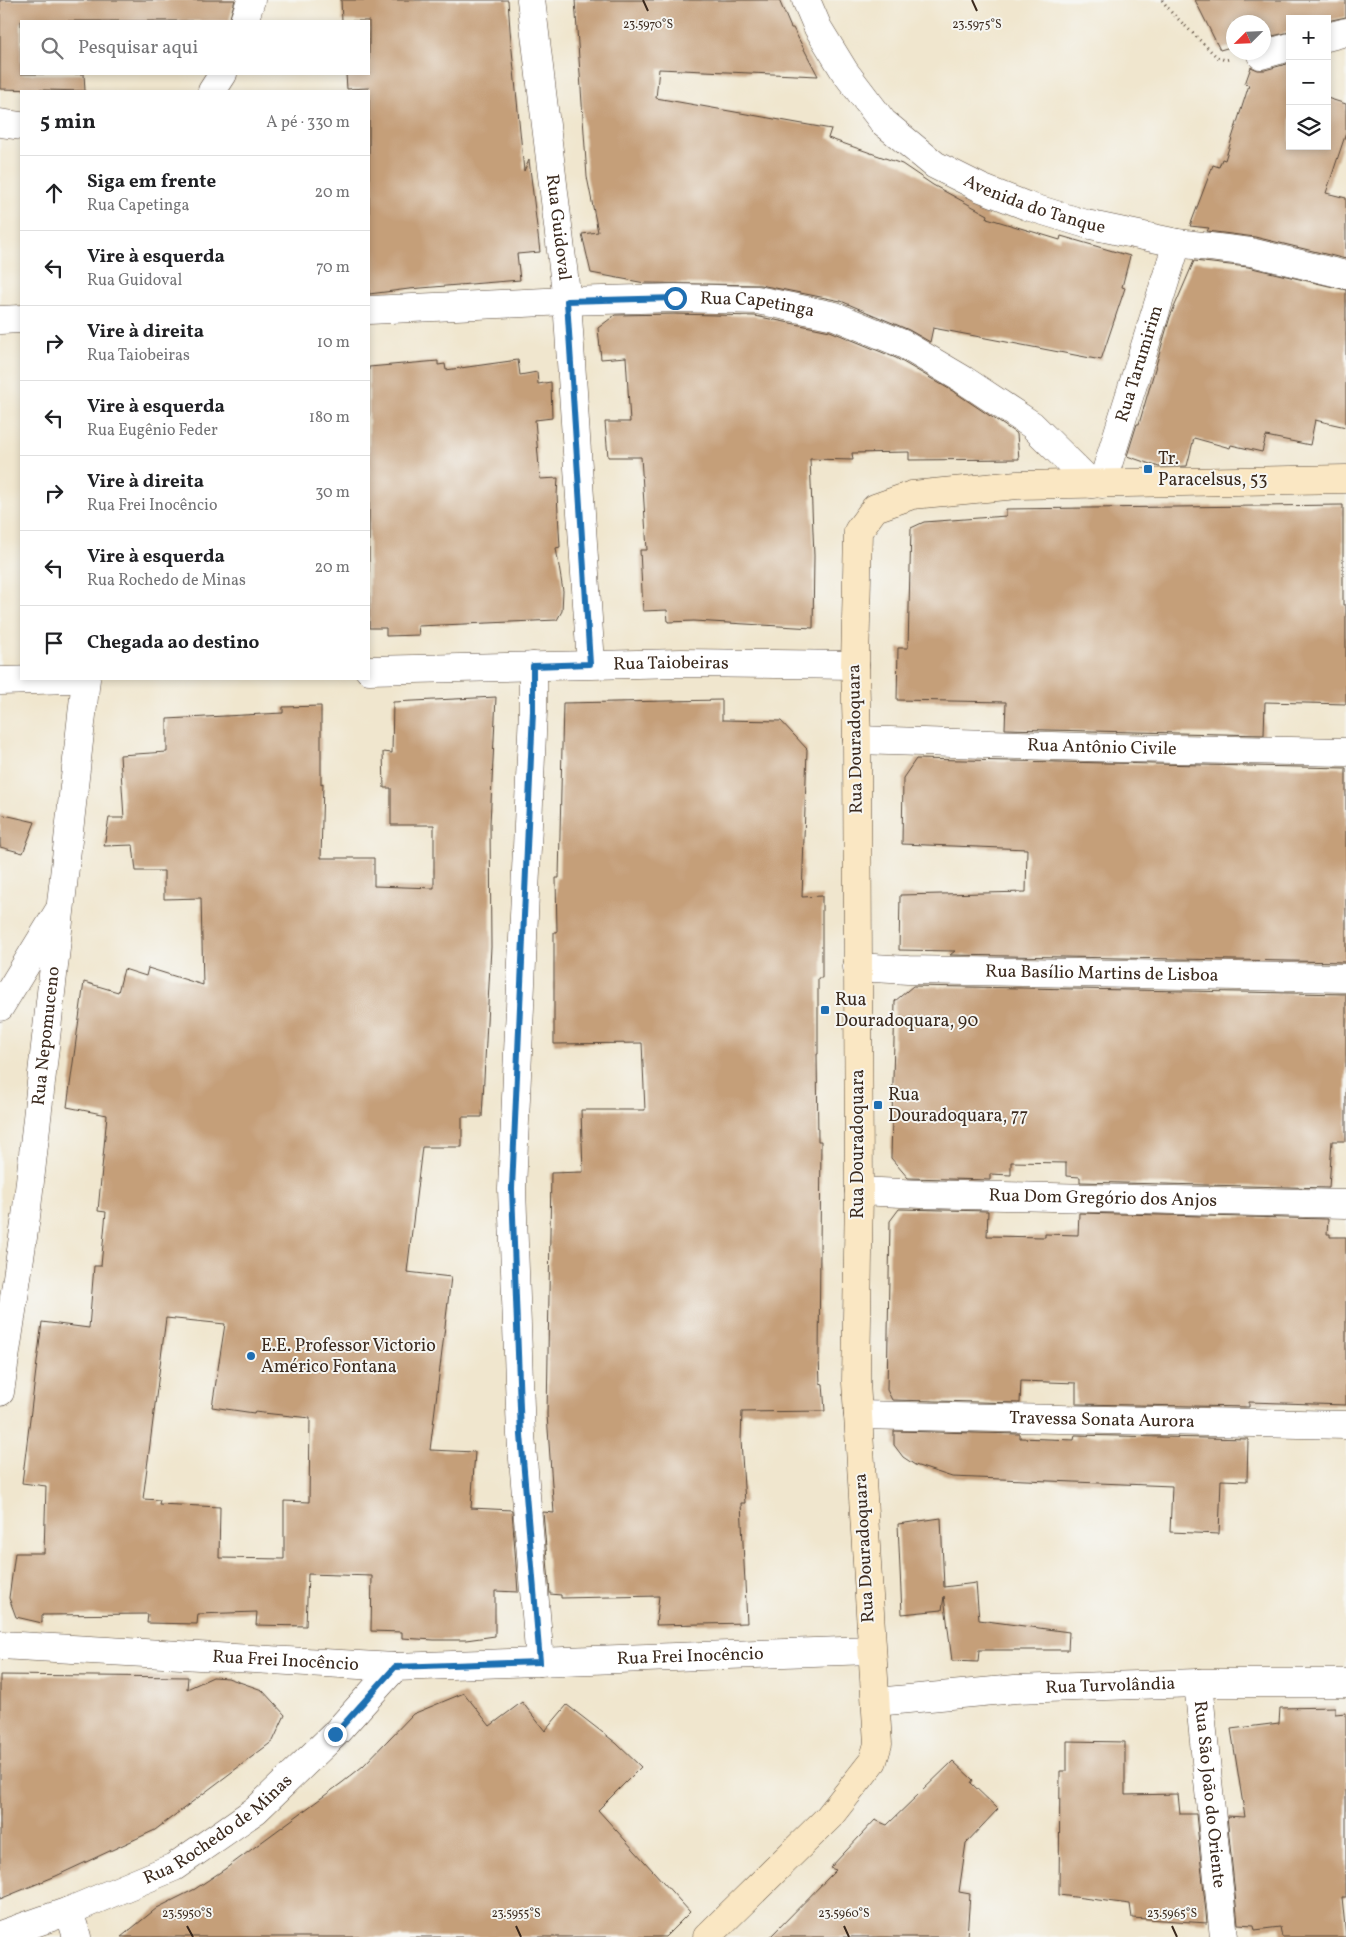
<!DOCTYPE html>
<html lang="pt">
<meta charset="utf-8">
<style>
:root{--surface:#fff;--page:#f2f2f2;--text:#202124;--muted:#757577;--line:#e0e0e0}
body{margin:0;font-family:Vollkorn,serif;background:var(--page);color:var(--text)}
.controls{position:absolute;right:15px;top:15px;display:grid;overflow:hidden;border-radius:0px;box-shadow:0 2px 8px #0003}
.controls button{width:45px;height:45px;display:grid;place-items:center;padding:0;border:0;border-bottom:1px solid var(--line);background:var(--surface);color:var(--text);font:25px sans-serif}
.compass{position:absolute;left:1226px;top:15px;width:45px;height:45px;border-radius:50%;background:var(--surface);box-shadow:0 2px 8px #0003;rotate:246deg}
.stop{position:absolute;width:15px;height:15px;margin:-11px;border:4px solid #1f6fb2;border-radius:50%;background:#fff}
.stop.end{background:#1f6fb2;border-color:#fff;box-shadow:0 1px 5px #0008}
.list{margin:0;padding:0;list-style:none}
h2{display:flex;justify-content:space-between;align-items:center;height:65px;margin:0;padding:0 20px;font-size:21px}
h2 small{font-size:16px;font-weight:400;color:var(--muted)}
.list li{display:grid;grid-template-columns:32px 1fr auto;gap:15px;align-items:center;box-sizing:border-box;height:75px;padding:0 20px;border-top:1px solid var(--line)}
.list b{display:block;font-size:19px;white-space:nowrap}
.list p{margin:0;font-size:16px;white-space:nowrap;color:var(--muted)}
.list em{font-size:16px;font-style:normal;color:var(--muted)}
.icon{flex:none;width:28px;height:28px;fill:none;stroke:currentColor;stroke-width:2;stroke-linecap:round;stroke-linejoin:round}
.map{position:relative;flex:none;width:1346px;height:1937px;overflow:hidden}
.search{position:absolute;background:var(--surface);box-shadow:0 2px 8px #0003;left:20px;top:20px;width:350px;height:55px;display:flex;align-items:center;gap:12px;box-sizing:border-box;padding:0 18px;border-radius:0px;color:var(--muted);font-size:19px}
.panel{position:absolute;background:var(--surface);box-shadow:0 2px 8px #0003;left:20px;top:90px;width:350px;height:590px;border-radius:0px}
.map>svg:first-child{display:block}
</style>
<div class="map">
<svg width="1346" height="1937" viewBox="0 0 1346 1937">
<rect width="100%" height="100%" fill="#f6f6f2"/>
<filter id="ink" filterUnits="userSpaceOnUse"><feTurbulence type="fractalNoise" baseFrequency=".02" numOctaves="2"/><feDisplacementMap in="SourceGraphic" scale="10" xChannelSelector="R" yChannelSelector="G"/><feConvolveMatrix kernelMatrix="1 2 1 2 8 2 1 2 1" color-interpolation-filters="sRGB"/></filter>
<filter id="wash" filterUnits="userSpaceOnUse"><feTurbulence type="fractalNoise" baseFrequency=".0096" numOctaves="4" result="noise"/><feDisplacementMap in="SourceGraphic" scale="20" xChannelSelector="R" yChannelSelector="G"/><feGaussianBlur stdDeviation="1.12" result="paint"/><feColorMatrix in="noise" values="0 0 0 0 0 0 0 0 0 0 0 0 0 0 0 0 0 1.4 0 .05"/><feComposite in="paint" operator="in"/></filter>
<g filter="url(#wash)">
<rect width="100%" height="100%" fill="#f0e6ce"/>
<g id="blocks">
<path fill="#c59f79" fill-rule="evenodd" d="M 0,0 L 235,0 L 229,21 L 21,21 L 21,74 L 84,74 L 85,91 L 0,89 Z
M 341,0 L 508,0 L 510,30 L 524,171 L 529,160 L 540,252 L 517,254 L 520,280 L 409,289 L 369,294 L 369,88 L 347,89 L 346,74 L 369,74 L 369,21 L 342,21 Z
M 575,0 L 779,0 L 791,28 L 793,28 L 818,76 L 659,69 L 656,98 L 831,129 L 828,138 L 902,164 L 933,185 L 988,215 L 987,218 L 1060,240 L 1061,236 L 1130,256 L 1122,287 L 1125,288 L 1101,360 L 933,328 L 930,342 L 909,330 L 841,301 L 760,285 L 645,283 L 591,273 L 582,234 L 598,232 L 587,177 Z
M 1195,0 L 1346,0 L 1346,17 L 1327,21 L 1327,19 L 1290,19 L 1290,32 L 1264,38 L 1264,22 L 1234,22 L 1234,46 L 1220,50 Z
M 1290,63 L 1290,146 L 1327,146 L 1327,98 L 1346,104 L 1346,133 L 1326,193 L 1346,198 L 1346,259 L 1255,237 L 1207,231 L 1209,228 L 1190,226 L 1213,165 L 1219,167 L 1222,159 L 1225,160 L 1249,85 L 1245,84 L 1251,67 L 1258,70 L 1265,70 Z
M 1194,261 L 1248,267 L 1346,290 L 1346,427 L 1315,420 L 1310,445 L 1266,436 L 1262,452 L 1231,445 L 1230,448 L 1194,438 L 1187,466 L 1159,467 L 1127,456 L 1137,424 L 1139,424 L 1170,317 Z
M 675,314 L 755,316 L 830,331 L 896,358 L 956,393 L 1017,434 L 1019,459 L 909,460 L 909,452 L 852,453 L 853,460 L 810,459 L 814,556 L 813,628 L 694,621 L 668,622 L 667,610 L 643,611 L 640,550 L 647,550 L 641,457 L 608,457 L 605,422 L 630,422 L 626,357 L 601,359 L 598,328 L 615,315 Z
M 518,360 L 520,375 L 537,372 L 538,384 L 551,382 L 552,418 L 535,420 L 540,479 L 558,478 L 557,495 L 560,547 L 556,548 L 563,591 L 562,611 L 557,620 L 418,626 L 419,635 L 386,636 L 386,628 L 369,628 L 369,367 L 438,361 L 438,365 L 445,364 L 446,370 Z
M 1343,505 L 1343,605 L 1346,605 L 1346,704 L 1265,702 L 1264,735 L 1005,729 L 1006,702 L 897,700 L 898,648 L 908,648 L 911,528 L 924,522 L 1006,516 L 1006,509 Z
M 496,697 L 490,824 L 491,947 L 482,1117 L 462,1117 L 462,1147 L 422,1147 L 407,1272 L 451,1277 L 430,1450 L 475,1452 L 471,1508 L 512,1510 L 518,1592 L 495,1591 L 495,1636 L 466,1640 L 434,1640 L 402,1638 L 402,1632 L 371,1631 L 372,1576 L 308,1574 L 306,1626 L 256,1625 L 257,1612 L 198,1614 L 197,1624 L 147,1623 L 148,1614 L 42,1615 L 42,1623 L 16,1617 L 9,1598 L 15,1553 L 44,1553 L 46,1486 L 22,1483 L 42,1322 L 89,1328 L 94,1266 L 101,1266 L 106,1212 L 98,1211 L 107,1115 L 67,1107 L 84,982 L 118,992 L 124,969 L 146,976 L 148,968 L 203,985 L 201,898 L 164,899 L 164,871 L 136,871 L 133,845 L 104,846 L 109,818 L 124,818 L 120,755 L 167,752 L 167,719 L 283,713 L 283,707 L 321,706 L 321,784 L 323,783 L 321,858 L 374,858 L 374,886 L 434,888 L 434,825 L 391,825 L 391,788 L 384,788 L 383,752 L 392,753 L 393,702 ZM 166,1318 L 225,1324 L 212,1407 L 254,1413 L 254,1412 L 310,1418 L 309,1502 L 284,1501 L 284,1559 L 219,1558 L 220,1507 L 159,1504 L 160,1500 L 143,1499 Z
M 722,700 L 722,720 L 781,721 L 807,749 L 802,897 L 822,896 L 822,978 L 818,978 L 818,1054 L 817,1054 L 818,1141 L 821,1141 L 819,1357 L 820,1383 L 823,1384 L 825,1411 L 742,1412 L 741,1440 L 745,1503 L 741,1503 L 747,1623 L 656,1625 L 659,1596 L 561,1598 L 561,1595 L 550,1594 L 543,1512 L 554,1513 L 547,1415 L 551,1173 L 583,1172 L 581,1110 L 645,1110 L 642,1043 L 554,1044 L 554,932 L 557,932 L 556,878 L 559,878 L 563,703 Z
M 916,759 L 1346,768 L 1346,962 L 950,955 L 955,951 L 899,950 L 900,895 L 1026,892 L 1027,849 L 902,844 L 903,778 Z
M 0,814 L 35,822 L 23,853 L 0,847 Z
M 913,986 L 1346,994 L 1346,1141 L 1332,1141 L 1329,1188 L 1080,1182 L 1080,1177 L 1066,1176 L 1066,1163 L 1011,1162 L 1011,1175 L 990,1174 L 990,1180 L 908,1178 L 891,1158 L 895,1001 Z
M 899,1209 L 988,1211 L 987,1236 L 1045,1237 L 1045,1234 L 1078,1235 L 1079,1213 L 1328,1219 L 1327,1234 L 1330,1234 L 1330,1237 L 1346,1237 L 1346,1405 L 1249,1402 L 1249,1407 L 1076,1404 L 1076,1383 L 1021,1381 L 1020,1403 L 892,1400 L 887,1390 L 890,1221 Z
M 894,1431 L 1020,1434 L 1020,1438 L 1074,1440 L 1075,1435 L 1248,1439 L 1247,1481 L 1221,1480 L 1219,1534 L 1170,1532 L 1172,1486 L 952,1477 L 915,1465 L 903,1457 L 894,1445 Z
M 941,1518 L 944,1587 L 976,1583 L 979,1620 L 1069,1632 L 1068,1650 L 979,1650 L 978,1662 L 952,1661 L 944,1596 L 942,1610 L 902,1614 L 898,1524 Z
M 0,1675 L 188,1677 L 187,1689 L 213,1677 L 228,1678 L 262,1690 L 285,1715 L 273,1741 L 155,1830 L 56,1876 L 0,1899 Z
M 464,1693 L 490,1726 L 522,1702 L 545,1731 L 567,1705 L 616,1743 L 641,1767 L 598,1810 L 690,1912 L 665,1937 L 121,1937 L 157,1908 L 195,1889 L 225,1869 L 343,1782 L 363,1766 L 413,1714 Z
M 1335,1707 L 1335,1714 L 1346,1713 L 1346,1897 L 1342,1897 L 1346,1937 L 1282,1937 L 1280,1927 L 1255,1930 L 1254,1925 L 1238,1924 L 1227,1816 L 1245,1817 L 1231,1729 L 1279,1723 L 1280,1708 Z
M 1067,1741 L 1125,1742 L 1125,1795 L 1178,1794 L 1180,1814 L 1196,1814 L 1207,1923 L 1132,1918 L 1130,1904 L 1059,1895 L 1060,1771 L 1067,1771 Z
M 953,1761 L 973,1780 L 971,1783 L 998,1809 L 966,1843 L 959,1892 L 970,1894 L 967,1937 L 770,1937 L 836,1870 L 830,1868 L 875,1820 L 887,1825 Z"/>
</g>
</g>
<g filter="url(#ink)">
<use href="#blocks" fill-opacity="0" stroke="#564638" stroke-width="1"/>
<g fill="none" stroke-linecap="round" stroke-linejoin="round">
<defs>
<g id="minor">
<path id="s1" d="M 531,0 L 567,301 L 591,664"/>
<path id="s2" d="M 806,0 L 818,28 L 845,72 L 883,122 L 935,165 L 981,188 L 1027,206 L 1086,224 L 1177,243 L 1251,252 L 1346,275"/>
<path d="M 244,21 L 251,0"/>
<path d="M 1327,37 L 1346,32"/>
<path d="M 1261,55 L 1290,47"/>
<path d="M 212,91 L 223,74"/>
<path d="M 0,123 L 21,126"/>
<path id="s3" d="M 369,310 L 567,301 L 675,298 L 757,300 L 835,316 L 903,344 L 964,380 L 1032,425 L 1092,484"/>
<path d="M 0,320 L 21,319"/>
<path id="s4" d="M 1102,484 L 1177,243"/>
<path d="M 533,666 L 533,711 L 512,1189 L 521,1435 L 540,1662"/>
<path id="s5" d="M 369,670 L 682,663 L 855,665"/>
<path d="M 0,681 L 72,679"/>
<path id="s6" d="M 857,740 L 1118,748 L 1346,752"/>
<path id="s7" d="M 857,967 L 908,970 L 1346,978"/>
<path d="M 0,1007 L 58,912"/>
<path id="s8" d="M 859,1191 L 922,1194 L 1346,1204"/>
<path id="s9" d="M 0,1392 L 26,1217 L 86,679"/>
<path id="s10" d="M 858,1415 L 1346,1425"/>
<path id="s11" d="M 0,1645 L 395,1667 L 871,1650"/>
<path id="s12" d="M 1198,1683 L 1224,1937"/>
<path id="s13" d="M 876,1702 L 1015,1689 L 1198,1683 L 1346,1683"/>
<path d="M 69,1911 L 77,1937"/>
<path id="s14" d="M 0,1935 L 69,1911 L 174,1867 L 256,1810 L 335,1734 L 395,1667"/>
</g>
<path id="secondary" d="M 707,1937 L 829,1817 L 873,1761 L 878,1744 L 856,1382 L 859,1191 L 857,740 L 855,665 L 858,531 L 875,508 L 912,495 L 1017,485 L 1346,479"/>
</defs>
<use href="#minor" stroke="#564638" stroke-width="29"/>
<use href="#secondary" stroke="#564638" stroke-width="29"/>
<path stroke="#564638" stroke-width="3" stroke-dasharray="1 4" stroke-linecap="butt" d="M 1162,0 L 1171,12 L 1217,57 L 1225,60 L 1230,59"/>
<use href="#minor" stroke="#fff" stroke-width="28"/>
<use href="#secondary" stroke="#fae7c3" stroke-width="28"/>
</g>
</g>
<g fill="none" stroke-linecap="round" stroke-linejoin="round" filter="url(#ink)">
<path stroke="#1f6fb2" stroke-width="6" d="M 335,1734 L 395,1667 L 540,1662 L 521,1435 L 512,1189 L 533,711 L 533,666 L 590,664 L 567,301 L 675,298"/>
</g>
<path fill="none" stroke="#3b2a1e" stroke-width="2" d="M 643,0 L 648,11M 972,0 L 977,11M 187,1926 L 193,1937M 516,1926 L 521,1937M 844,1926 L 849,1937M 1172,1926 L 1177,1937"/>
<g fill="#1f6fb2" stroke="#f6f6f2" stroke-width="2">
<rect x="1143" y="464" width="10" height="10" rx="2.5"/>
<rect x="820" y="1005" width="10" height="10" rx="2.5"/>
<rect x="873" y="1100" width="10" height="10" rx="2.5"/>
<circle cx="251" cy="1356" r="5"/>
</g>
<g text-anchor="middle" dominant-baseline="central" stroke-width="4" stroke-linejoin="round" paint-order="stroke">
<g font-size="18" fill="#3b2a1e" stroke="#f6f6f2">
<text stroke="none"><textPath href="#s2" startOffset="320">Avenida do Tanque</textPath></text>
<text stroke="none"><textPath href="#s1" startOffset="229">Rua Guidoval</textPath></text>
<text stroke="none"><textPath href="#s3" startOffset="389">Rua Capetinga</textPath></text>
<text stroke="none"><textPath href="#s4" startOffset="126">Rua Tarumirim</textPath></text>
<text stroke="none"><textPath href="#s5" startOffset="302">Rua Taiobeiras</textPath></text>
<text transform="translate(856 739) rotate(-91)">Rua Douradoquara</text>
<text stroke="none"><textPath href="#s6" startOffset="245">Rua Antônio Civile</textPath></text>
<text stroke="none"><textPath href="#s7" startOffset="245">Rua Basílio Martins de Lisboa</textPath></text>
<text stroke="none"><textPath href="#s9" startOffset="359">Rua Nepomuceno</textPath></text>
<text transform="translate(858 1144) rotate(-90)">Rua Douradoquara</text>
<text stroke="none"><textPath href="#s8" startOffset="244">Rua Dom Gregório dos Anjos</textPath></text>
<text stroke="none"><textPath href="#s10" startOffset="244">Travessa Sonata Aurora</textPath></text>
<text transform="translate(865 1548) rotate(-93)">Rua Douradoquara</text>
<text stroke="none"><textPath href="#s11" startOffset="691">Rua Frei Inocêncio</textPath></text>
<text stroke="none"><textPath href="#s11" startOffset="286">Rua Frei Inocêncio</textPath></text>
<text stroke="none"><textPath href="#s13" startOffset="235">Rua Turvolândia</textPath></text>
<text stroke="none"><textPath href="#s12" startOffset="112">Rua São João do Oriente</textPath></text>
<text stroke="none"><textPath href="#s14" startOffset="244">Rua Rochedo de Minas</textPath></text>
</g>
<g font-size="18" fill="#3b2a1e" stroke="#f6f6f2" text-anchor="start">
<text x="1158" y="459">Tr.<tspan x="1158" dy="21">Paracelsus, 53</tspan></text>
<text x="835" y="1000">Rua<tspan x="835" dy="21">Douradoquara, 90</tspan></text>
<text x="888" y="1095">Rua<tspan x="888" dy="21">Douradoquara, 77</tspan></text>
<text x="261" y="1346">E.E. Professor Victorio<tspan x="261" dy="21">Américo Fontana</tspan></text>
</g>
</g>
<g font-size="12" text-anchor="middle" fill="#3b2a1e" stroke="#f6f6f2" stroke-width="4" stroke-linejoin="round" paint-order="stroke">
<text x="977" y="28">23.5975°S</text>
<text x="648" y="28">23.5970°S</text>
<text x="187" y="1917">23.5950°S</text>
<text x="516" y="1917">23.5955°S</text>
<text x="844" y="1917">23.5960°S</text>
<text x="1172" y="1917">23.5965°S</text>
</g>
</svg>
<div class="controls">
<button>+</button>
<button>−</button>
<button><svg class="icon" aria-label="layers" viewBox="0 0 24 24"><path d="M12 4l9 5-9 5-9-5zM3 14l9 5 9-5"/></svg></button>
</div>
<svg class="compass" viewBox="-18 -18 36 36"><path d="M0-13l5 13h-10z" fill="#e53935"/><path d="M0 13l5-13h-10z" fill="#757577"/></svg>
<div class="stop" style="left:675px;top:298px"></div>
<div class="stop end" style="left:335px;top:1734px"></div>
<div class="search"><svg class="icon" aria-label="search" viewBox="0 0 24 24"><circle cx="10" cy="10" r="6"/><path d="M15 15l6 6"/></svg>Pesquisar aqui</div>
<section class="panel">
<h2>5 min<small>A pé · 330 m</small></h2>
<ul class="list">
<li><svg class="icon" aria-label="ahead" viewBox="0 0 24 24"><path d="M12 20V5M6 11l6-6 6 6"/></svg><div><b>Siga em frente</b><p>Rua Capetinga</p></div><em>20 m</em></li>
<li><svg class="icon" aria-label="left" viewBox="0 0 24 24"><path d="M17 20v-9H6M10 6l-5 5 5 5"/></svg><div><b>Vire à esquerda</b><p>Rua Guidoval</p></div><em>70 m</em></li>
<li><svg class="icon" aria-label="right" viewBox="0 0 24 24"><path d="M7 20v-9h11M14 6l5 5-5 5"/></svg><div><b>Vire à direita</b><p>Rua Taiobeiras</p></div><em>10 m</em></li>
<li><svg class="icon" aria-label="left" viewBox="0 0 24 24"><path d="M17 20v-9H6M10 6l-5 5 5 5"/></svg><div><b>Vire à esquerda</b><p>Rua Eugênio Feder</p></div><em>180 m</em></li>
<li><svg class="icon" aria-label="right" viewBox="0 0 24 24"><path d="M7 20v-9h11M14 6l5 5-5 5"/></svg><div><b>Vire à direita</b><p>Rua Frei Inocêncio</p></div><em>30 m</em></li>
<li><svg class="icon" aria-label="left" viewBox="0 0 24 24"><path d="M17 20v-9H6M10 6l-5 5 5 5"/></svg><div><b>Vire à esquerda</b><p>Rua Rochedo de Minas</p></div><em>20 m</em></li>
<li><svg class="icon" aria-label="arrive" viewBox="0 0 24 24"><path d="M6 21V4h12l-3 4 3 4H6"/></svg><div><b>Chegada ao destino</b></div></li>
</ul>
</section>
</div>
